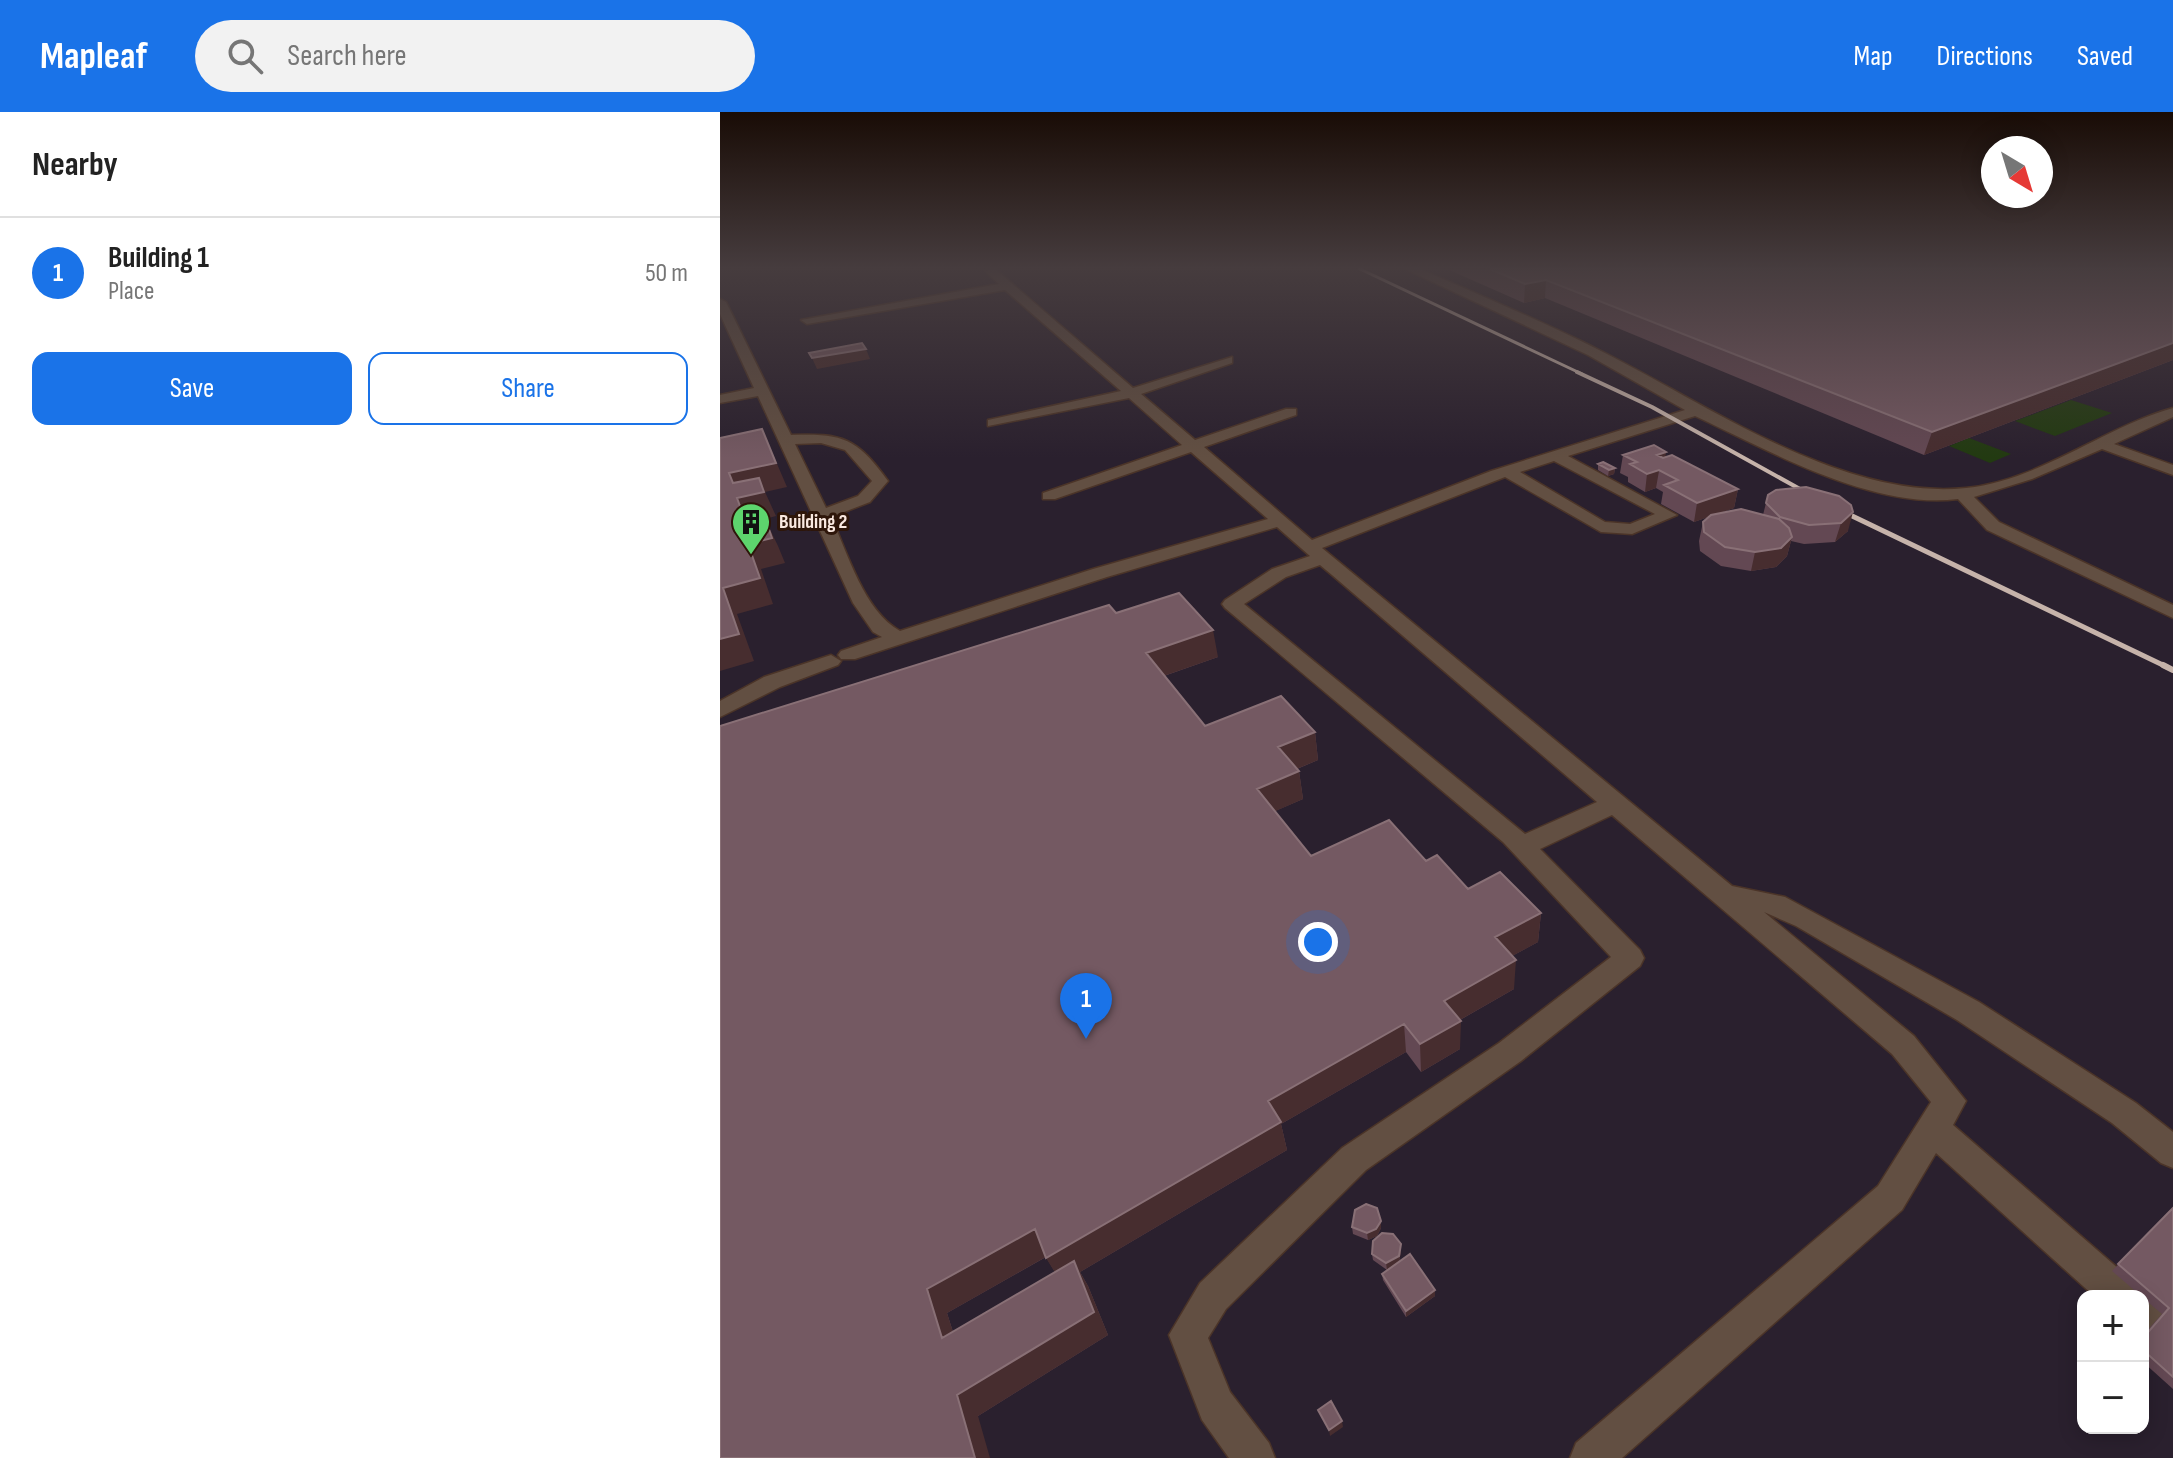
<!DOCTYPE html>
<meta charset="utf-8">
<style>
:root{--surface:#fff;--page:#f2f2f2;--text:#222;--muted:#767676;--line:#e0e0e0;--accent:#1a73e8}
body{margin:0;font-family:"Sofia Sans Condensed",sans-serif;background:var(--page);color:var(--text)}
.controls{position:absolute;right:24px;bottom:24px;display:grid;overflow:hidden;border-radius:16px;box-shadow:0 4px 20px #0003}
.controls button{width:72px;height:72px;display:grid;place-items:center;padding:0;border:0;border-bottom:2px solid var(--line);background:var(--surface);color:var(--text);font:40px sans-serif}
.compass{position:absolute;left:1261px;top:24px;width:72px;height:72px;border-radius:50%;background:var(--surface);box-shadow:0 4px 20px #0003;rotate:142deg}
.you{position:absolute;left:598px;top:830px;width:28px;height:28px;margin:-20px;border:6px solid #fff;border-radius:50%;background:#1a73e8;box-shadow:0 0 0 12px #1a73e833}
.badge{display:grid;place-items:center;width:52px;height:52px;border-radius:50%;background:var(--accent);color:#fff;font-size:26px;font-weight:700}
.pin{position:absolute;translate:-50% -66px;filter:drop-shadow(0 2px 4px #0008)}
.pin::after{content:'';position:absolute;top:42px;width:28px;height:24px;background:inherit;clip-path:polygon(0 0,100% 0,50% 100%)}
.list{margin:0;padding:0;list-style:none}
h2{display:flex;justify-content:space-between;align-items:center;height:104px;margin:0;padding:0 32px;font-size:34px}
h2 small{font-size:26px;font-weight:400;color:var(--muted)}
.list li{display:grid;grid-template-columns:52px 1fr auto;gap:24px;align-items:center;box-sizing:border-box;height:112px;padding:0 32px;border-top:2px solid var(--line)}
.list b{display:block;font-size:30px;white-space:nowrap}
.list p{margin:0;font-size:26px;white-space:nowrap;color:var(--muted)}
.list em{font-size:26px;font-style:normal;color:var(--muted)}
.actions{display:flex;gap:16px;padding:24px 32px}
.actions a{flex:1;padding:18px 0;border:2px solid var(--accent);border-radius:16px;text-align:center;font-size:28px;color:var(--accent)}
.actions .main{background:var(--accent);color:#fff}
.icon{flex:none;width:44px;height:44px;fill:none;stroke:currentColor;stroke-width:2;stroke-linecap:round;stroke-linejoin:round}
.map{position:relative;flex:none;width:1453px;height:1346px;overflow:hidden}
header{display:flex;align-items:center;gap:48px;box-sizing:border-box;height:112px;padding:0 40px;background:var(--accent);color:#fff}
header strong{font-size:38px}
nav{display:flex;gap:44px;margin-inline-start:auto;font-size:28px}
.search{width:560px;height:72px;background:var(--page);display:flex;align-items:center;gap:20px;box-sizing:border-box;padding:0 28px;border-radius:44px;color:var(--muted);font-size:30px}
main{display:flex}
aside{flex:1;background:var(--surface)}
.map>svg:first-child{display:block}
</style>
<header>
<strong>Mapleaf</strong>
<div class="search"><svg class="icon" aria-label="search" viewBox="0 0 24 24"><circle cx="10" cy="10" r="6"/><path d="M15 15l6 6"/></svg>Search here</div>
<nav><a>Map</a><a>Directions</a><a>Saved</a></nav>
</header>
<main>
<aside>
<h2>Nearby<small></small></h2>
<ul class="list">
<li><span class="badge">1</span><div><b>Building 1</b><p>Place</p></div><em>50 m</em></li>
</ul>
<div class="actions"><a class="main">Save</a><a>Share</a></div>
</aside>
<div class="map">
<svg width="1453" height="1346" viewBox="0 0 1453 1346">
<rect width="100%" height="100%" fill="#2e160a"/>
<path fill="#2a202e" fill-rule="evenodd" d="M 0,157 L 1453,157 L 1453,1346 L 0,1346 ZM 1363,1184 L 1423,1184 L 1423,1316 L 1363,1316 Z"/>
<path fill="#223a11" d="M 1351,288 L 1392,301 L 1335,324 L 1295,309 Z
M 1249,326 L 1291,342 L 1270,351 L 1229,334 Z"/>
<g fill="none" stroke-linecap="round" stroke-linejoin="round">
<defs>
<path id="minor" d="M 275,157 L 413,276 L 512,245 L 512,251 L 421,282 L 475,328 L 566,297 L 576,297 L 576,303 L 484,335 L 592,428 L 771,359 L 965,298 L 868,243 L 685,157 L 700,157 C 759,183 819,208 877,237 C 984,290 1122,389 1246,376 C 1319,369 1384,315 1453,296 L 1453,305 L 1394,332 L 1453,353 L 1453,363 L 1382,337 L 1312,367 L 1254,385 L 1279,410 L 1453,493 L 1453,506 L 1267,418 L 1238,387 C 1153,398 1050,339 975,304 L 848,344 L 957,403 L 912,422 L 881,420 L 785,365 L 602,436 L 1012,774 L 1065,785 L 1259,890 L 1416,991 L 1453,1020 L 1453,1056 L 1441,1051 L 1392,1011 L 1237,908 L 1076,814 L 1044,800 L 1194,924 L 1246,989 L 1233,1013 L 1415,1171 L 1421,1184 L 1374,1184 L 1216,1041 L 1182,1098 L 902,1346 L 850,1346 L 856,1331 L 1158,1074 L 1211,990 L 1172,942 L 892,703 L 820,737 L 920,838 L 924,846 L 920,854 L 801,949 L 646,1058 L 506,1197 L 488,1226 L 510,1280 L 549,1331 L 555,1346 L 509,1346 L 482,1308 L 449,1223 L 480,1171 L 622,1036 L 779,931 L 891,845 L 783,730 L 505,496 L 502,492 L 505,488 L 552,457 L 590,444 L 557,415 L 387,465 L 135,547 L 121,547 L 118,543 L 121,539 L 162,525 L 153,520 L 133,491 L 38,284 L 0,291 L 0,283 L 34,276 L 0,202 L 0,187 L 6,190 L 71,323 C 123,321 137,326 168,369 L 150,390 L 111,405 C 128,442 144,499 180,519 L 373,457 L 548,407 L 471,340 L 335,387 L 323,387 L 323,381 L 462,333 L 409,286 L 268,314 L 268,308 L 401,279 L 285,178 L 87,212 L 81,208 L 279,172 L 265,159 ZM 101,331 L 125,338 L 152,369 L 138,384 L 106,396 L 75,332 ZM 834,349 L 935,402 L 910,412 L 885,410 L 800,360 ZM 600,453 L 612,463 L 877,690 L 805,722 L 524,492 L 566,465 Z
M 111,543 L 121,549 L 118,553 L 60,575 L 0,605 L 0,589 L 44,565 Z
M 1423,1183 C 1443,1191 1453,1204 1450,1228 L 1436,1233 L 1423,1228 Z"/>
</defs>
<use href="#minor" stroke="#4b3428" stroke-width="3"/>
<use href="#minor" fill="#624f42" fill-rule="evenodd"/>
<path stroke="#c6b3aa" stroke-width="3" d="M 640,157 L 862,262"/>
<path stroke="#c6b3aa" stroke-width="4" d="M 857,260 L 932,295 L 1107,392"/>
<path stroke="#c6b3aa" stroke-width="5" d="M 1103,390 L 1447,555"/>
<path stroke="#c6b3aa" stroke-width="6" d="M 1443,553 L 1453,558"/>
</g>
<path fill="#634853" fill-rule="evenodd" d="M 727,157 L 1453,157 L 1453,248 L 1204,343 L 825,186 L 804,191 Z
M 903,343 L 945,346 L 1018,377 L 1014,396 L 999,401 L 1043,403 L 1048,383 L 1086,375 L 1128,419 L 1115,430 L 1084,432 L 1071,429 L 1067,444 L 1056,455 L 1031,459 L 1001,454 L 980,439 L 979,429 L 983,410 L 988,405 L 974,410 L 941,392 L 943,380 L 936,376 L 925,380 L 908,370 L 908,365 L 900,361 Z
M 878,352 L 895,356 L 894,362 L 888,364 L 878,358 Z
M 396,501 L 498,545 L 444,564 L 485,614 L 595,620 L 598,648 L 577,657 L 579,659 L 583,687 L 555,699 L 591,744 L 706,749 L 748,777 L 821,801 L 818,830 L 792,844 L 794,877 L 740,908 L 740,937 L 701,960 L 686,940 L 561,1012 L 567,1038 L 360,1160 L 368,1174 L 388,1223 L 258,1304 L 0,1346 ZM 326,1145 L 335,1160 L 233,1220 L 227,1201 Z
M 1453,1095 L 1453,1277 L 1423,1250 L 1423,1223 L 1442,1202 L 1423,1186 L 1423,1184 L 1421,1184 L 1392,1159 Z
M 632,1115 L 661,1116 L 657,1124 L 648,1128 L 633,1122 Z
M 681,1139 L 679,1150 L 715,1178 L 715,1184 L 686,1205 L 663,1168 L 662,1162 L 667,1158 L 653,1148 L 652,1142 Z"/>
<path fill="#472d2f" d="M 826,168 L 825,186 L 804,191 L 805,172 Z
M 1453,231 L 1453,248 L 1204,343 L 1212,320 Z
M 146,237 L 150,247 L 97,257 L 92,246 Z
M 42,317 L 67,375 L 45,380 L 56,404 L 30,411 L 36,430 L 46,409 L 58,434 L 65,451 L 41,457 L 53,492 L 17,502 L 34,549 L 0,559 L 0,527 L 3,476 L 28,432 L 27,413 L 9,361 Z
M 946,340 L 944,358 L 939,359 L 936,376 L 925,380 L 927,362 L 937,343 Z
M 895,356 L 894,362 L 888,364 L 889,358 Z
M 1018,377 L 1014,396 L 974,410 L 977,391 Z
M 1133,400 L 1128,419 L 1115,430 L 1121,411 Z
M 1072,425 L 1067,444 L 1056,455 L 1031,459 L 1035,440 Z
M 493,518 L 498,545 L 432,568 L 426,541 Z
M 595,620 L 598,648 L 562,663 L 558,635 Z
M 579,659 L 583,687 L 542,705 L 537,677 Z
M 821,801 L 818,830 L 774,854 L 775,825 Z
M 796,848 L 794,877 L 724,917 L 724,889 Z
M 741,909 L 740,937 L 701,960 L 700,932 Z
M 684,912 L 686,940 L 561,1012 L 567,1038 L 360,1160 L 368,1174 L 388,1223 L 258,1304 L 270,1346 L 255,1346 L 237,1283 L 341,1170 L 326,1146 L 548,989 Z
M 661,1109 L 661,1116 L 657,1124 L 648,1128 L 647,1121 Z
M 315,1117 L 331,1142 L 227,1201 L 242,1249 L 222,1226 L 207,1177 Z
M 681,1132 L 681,1139 L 679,1150 L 667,1158 L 666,1151 Z
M 715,1178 L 715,1184 L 686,1205 L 686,1199 Z
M 622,1309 L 623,1315 L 610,1324 L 609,1318 Z"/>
<path fill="#745962" stroke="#897076" stroke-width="2" d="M 770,157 L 1453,157 L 1453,231 L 1212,320 L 826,168 L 805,172 Z
M 142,231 L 146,237 L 92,246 L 89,241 Z
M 42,317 L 56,351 L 9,361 L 13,371 L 39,366 L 44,380 L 17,386 L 27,413 L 46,409 L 52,426 L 28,432 L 40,466 L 3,476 L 19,522 L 0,527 L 0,326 Z
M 934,333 L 946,340 L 937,343 L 943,346 L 952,343 L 1018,377 L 977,391 L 944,373 L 958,368 L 939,358 L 927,362 L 910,352 L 917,350 L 903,343 Z
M 883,350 L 895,356 L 889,358 L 878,352 Z
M 1086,375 L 1119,384 L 1131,393 L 1133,400 L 1121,411 L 1089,413 L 1060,405 L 1046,391 L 1048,383 L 1056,378 Z
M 1021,397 L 1059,407 L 1069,416 L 1072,425 L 1061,436 L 1035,440 L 1005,435 L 984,420 L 983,410 L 991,403 Z
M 459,481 L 493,518 L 426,541 L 485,614 L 561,584 L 595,620 L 558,635 L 579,659 L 537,677 L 591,744 L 669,708 L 706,749 L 717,743 L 748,777 L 780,760 L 821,801 L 775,825 L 796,848 L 724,889 L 741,909 L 700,932 L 684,912 L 548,989 L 561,1010 L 326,1146 L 315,1117 L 207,1177 L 222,1226 L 354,1149 L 374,1200 L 237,1283 L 255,1346 L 0,1346 L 0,614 L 389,493 L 396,501 Z
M 646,1092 L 657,1096 L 661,1109 L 656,1117 L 647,1121 L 632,1115 L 635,1098 Z
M 1453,1096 L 1453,1265 L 1423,1238 L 1423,1226 L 1449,1196 L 1398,1152 Z
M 662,1121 L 673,1122 L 681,1132 L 679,1144 L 666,1151 L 652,1142 L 653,1129 Z
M 690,1142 L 715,1178 L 686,1199 L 662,1162 Z
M 611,1289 L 622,1309 L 609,1318 L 598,1298 Z"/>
<linearGradient id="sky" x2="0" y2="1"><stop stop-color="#190c06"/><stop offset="0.45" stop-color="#463c3e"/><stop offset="1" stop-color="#463c3e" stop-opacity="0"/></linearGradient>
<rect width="1453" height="346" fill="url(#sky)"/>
<defs>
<symbol id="building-pin" viewBox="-11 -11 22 30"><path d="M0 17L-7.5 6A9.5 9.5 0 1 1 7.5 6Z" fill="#5dd56d" stroke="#2e160a"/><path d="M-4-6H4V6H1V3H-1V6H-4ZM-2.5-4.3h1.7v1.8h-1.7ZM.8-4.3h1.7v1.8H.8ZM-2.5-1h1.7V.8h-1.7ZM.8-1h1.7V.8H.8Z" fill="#111"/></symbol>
</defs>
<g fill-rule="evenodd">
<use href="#building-pin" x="9" y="388" width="44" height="60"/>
</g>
<g text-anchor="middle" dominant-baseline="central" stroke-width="6" stroke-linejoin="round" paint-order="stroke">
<g font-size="20" font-weight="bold" fill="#fae9e1" stroke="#2e160a" text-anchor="start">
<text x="59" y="410">Building 2</text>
</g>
</g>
</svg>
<div class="controls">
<button>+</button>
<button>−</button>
</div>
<svg class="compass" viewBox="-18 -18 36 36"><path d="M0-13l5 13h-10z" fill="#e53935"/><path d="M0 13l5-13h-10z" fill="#767676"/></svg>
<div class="you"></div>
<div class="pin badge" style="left:366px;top:927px">1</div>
</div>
</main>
